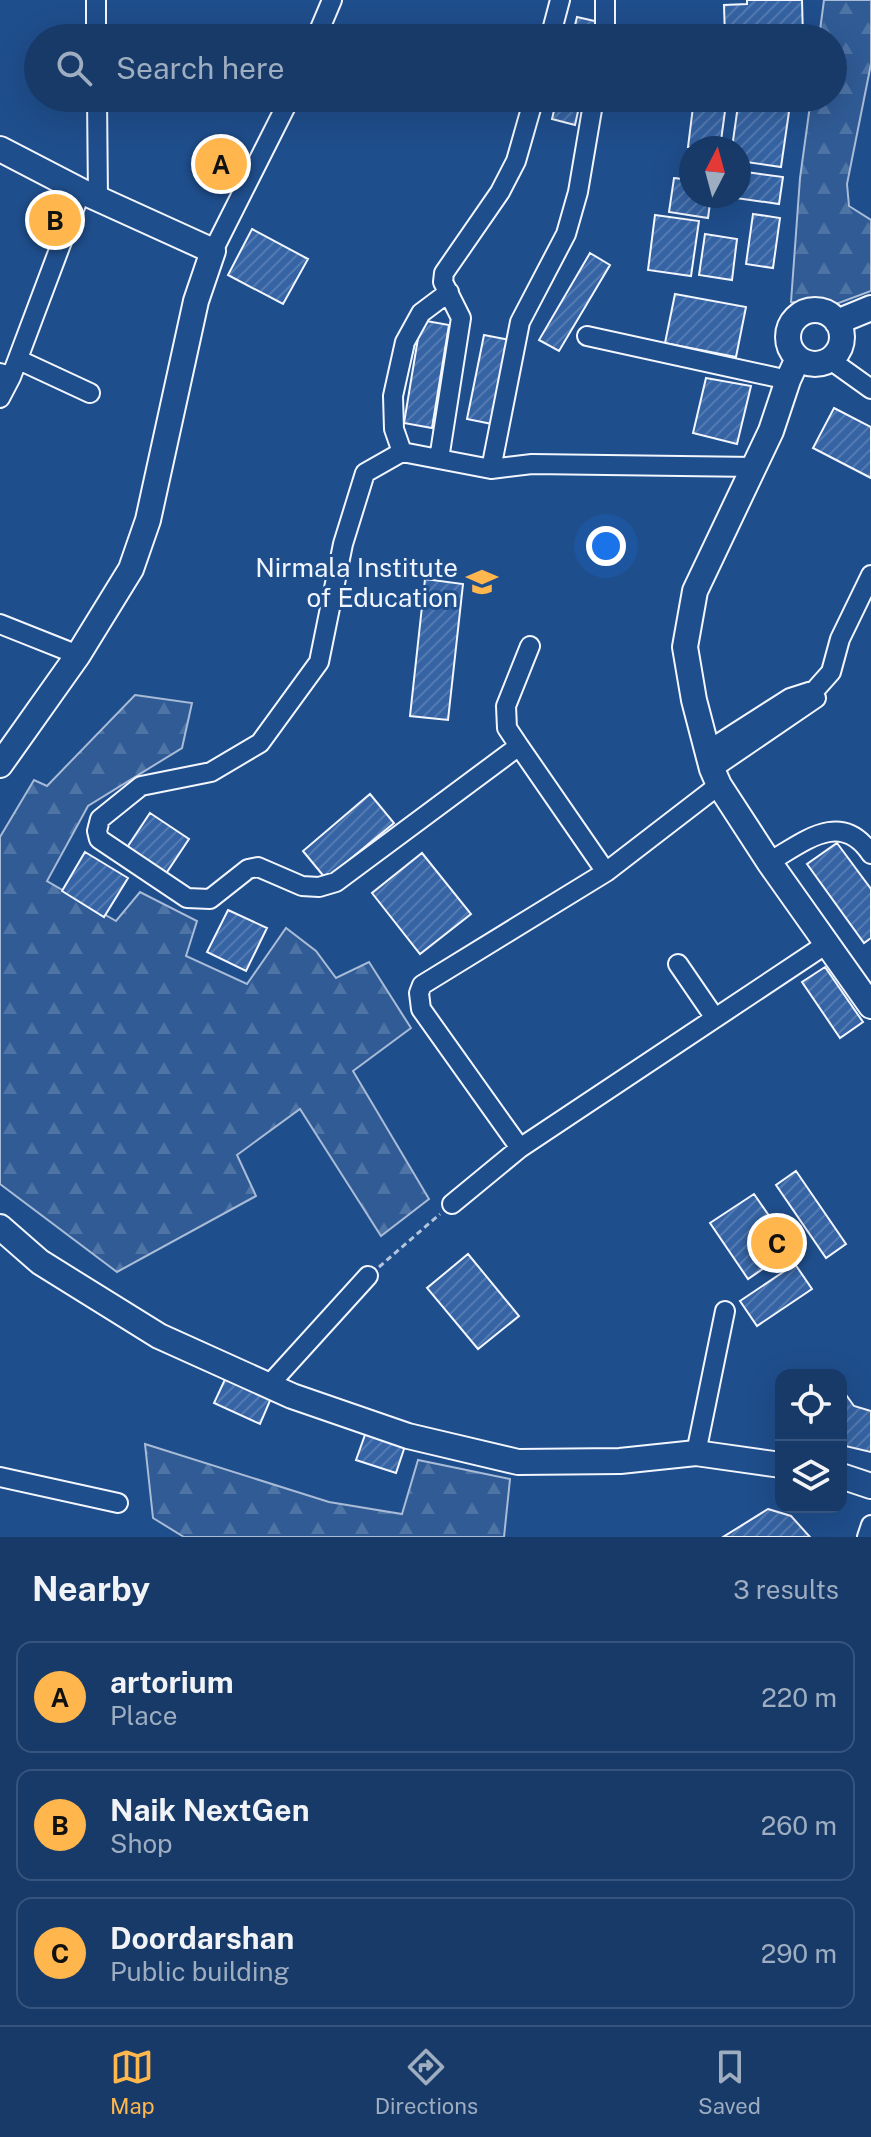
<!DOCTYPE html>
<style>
:root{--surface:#173a69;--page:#20416f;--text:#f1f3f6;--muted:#9eadc0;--line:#36547d;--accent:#ffb74d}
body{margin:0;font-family:"Public Sans",sans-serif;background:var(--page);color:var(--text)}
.controls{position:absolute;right:24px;bottom:24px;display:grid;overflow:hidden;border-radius:16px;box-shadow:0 8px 32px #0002}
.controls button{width:72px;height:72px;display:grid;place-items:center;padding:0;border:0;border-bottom:2px solid var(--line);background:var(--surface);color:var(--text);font:40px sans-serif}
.compass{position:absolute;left:679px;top:136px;width:72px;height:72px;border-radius:50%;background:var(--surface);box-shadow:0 8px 32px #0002;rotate:6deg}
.you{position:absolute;left:606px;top:546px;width:28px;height:28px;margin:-20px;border:6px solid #fff;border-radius:50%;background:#1a73e8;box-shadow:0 0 0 12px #1a73e833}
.badge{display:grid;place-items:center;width:52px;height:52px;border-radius:50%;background:var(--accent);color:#111;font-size:26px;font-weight:700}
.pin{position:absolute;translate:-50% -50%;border:4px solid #fff;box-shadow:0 2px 8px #0006}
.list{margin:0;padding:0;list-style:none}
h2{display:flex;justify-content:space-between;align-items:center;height:104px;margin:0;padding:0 32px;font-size:34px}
h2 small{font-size:26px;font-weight:400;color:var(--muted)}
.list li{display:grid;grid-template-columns:52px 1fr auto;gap:24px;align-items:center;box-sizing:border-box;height:112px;margin:0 16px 16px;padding:0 16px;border:2px solid var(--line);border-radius:16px}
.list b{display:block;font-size:30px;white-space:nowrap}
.list p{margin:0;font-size:26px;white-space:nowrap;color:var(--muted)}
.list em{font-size:26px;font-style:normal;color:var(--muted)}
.icon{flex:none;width:44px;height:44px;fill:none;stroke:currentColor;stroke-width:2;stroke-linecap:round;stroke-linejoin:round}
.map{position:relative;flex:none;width:871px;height:1537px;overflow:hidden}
.search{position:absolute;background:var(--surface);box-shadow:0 8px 32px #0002;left:24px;right:24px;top:24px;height:88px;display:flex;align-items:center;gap:20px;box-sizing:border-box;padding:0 28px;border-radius:44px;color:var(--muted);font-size:30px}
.sheet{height:488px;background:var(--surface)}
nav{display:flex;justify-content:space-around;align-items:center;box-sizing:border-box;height:112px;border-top:2px solid var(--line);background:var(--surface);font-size:22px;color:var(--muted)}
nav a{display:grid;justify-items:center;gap:4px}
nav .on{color:var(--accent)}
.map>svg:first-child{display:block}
</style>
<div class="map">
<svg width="871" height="1537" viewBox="0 0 871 1537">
<defs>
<pattern id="forest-firs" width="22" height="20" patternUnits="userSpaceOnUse" patternTransform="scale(2)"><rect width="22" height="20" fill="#305b95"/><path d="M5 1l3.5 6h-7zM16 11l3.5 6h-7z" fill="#4e73a5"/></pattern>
<pattern id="building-hatch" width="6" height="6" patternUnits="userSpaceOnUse" patternTransform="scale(2)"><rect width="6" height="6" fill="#3563a3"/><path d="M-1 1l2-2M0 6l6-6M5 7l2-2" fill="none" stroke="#537ab1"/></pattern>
</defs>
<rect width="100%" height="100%" fill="#1f4e8c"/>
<path fill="url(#forest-firs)" stroke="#a8bbd7" stroke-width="2" d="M 824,0 L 871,0 L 871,64 L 847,184 L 849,206 L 871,220 L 871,291 L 836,304 L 791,302 L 800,178 L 811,98 L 833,98 L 833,38 L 819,38 Z
M 135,695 L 192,703 L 182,748 L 88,806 L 47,881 L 116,921 L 140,892 L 197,921 L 186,956 L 247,984 L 286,928 L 316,951 L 336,978 L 369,962 L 411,1028 L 353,1071 L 429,1199 L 381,1236 L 300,1109 L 237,1155 L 256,1196 L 117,1272 L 0,1184 L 0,837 L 34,780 L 47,786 Z
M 145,1444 L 329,1502 L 402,1514 L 418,1460 L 510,1479 L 504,1537 L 184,1537 L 153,1518 Z"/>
<path fill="url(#building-hatch)" stroke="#f2f6ff" stroke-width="2" d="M 747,0 L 802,0 L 803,38 L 725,38 L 724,5 L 747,4 Z
M 577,17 L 599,22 L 595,38 L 572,38 Z
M 557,98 L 581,98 L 575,125 L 552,119 Z
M 739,98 L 791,98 L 781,167 L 739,161 L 739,148 L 732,148 Z
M 693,107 L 725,111 L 720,148 L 688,147 Z
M 739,171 L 783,177 L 779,204 L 722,196 L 739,196 Z
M 674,178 L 691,180 L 691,196 L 711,196 L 708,218 L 669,212 Z
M 753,214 L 780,218 L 773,268 L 746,264 Z
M 655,215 L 699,221 L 691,276 L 648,270 Z
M 252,229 L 308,259 L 283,304 L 228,275 Z
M 705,234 L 737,239 L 732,280 L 699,275 Z
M 590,253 L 610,265 L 559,351 L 539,340 Z
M 675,294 L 746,307 L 736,357 L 665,343 Z
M 421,320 L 449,325 L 432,428 L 404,423 Z
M 484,335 L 510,340 L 492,424 L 467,419 Z
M 706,378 L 751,386 L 737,444 L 693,433 Z
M 834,408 L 871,427 L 871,478 L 813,448 Z
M 425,579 L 463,584 L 448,720 L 410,716 Z
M 370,794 L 394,823 L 326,879 L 303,851 Z
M 150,813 L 189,839 L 165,875 L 126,849 Z
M 837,843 L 871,889 L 871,938 L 864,943 L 807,864 Z
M 85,852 L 128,878 L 104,917 L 62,891 Z
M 422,853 L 471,914 L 420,954 L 372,893 Z
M 228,910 L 267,928 L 246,971 L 207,952 Z
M 825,967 L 863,1022 L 840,1038 L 802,982 Z
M 796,1171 L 846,1244 L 826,1258 L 776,1185 Z
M 754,1194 L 792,1249 L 748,1279 L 710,1223 Z
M 468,1254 L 519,1316 L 478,1349 L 427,1288 Z
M 795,1264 L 812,1289 L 757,1326 L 740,1301 Z
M 227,1375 L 272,1396 L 260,1424 L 214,1403 Z
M 844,1392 L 854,1406 L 871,1411 L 871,1452 L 841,1445 L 841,1394 Z
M 366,1432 L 405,1446 L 396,1473 L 356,1460 Z
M 768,1509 L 791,1516 L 810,1537 L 723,1537 Z"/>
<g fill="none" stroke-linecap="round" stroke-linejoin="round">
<defs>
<path id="minor" d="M 96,0 L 96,38
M 316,38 L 332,0
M 550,38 L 560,0
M 605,38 L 605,0
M 97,98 L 98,198
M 213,251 L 290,98
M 587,336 L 788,380
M 829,359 L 871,389
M 19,360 L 90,393
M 0,373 L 11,377 L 81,191
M 0,398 L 11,377
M 402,452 L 394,429 L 393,396 L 405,342 L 421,313 L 449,292
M 439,459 L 461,318 L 443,282 L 444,273 L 500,192 L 516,161 L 534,98
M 491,469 L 520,322 L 566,234 L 578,192 L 594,98
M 0,624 L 78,655
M 519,746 L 507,728 L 506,706 L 530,646
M 707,751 L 790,698 L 815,690 L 831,672 L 840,639 L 871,575
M 712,769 L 816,698
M 769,862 C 804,842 841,809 871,854
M 606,872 L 519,746 L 336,882 L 319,887 L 302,886 L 258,867 L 248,869 L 210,899 L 187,898 L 99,839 L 97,831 L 100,819 L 141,786 L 211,772 L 260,743 L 319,662 L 343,544 L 365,473 L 402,452 L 491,469 L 532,464 L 755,467
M 678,964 L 715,1018
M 520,1148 L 421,1009 L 419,993 L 422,985 L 606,872 L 719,785
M 452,1204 L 520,1148 L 828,943
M 269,1385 L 368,1276
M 696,1453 L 725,1311
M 0,1477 L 118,1503
M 867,1537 L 871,1525"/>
<path id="major" d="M 0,149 L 81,191 L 213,251 L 196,301 L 148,520 L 131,569 L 78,655 L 0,765
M788 337a27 27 0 1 1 54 0a27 27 0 1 1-54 0Z
M 837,322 L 871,308
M 798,358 L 788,380 L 771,431 L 695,591 L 685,647 L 694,700 L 712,769 L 719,785 L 769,862 L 871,1006
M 0,1227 L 40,1262 L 159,1336 L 292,1396 L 408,1436 L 518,1462 L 620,1461 L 696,1453 L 781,1465
M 841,1476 L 871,1486"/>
</defs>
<use href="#minor" stroke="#f2f6ff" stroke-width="22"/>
<use href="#major" stroke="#f2f6ff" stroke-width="28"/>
<path stroke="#b3c4dc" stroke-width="3" stroke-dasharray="6 4" stroke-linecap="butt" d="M 379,1267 L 440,1214"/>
<use href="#minor" stroke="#1f4e8c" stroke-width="18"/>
<use href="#major" stroke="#1f4e8c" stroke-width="24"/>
</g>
<defs>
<symbol id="university-bare" viewBox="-9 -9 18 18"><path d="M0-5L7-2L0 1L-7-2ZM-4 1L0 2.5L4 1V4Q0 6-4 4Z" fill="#ffb74d" stroke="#1f4e8c" stroke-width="2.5" paint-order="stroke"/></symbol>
</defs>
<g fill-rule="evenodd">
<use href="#university-bare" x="460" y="560" width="44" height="44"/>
</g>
<g text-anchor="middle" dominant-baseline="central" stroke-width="6" stroke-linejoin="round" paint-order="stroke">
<g font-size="26" fill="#f2f6ff" stroke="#1f4e8c" text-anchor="end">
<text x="458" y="567">Nirmala Institute<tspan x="458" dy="30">of Education</tspan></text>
</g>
</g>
</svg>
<div class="controls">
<button><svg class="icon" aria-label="locate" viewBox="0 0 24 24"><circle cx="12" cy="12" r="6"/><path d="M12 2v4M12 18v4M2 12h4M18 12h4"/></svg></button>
<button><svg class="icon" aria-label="layers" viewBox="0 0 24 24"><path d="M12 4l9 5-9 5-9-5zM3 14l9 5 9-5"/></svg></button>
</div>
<svg class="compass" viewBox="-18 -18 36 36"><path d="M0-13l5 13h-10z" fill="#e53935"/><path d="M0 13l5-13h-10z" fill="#9eadc0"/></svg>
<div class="you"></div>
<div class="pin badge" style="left:221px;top:164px">A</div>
<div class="pin badge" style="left:55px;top:220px">B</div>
<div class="pin badge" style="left:777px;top:1243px">C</div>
<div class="search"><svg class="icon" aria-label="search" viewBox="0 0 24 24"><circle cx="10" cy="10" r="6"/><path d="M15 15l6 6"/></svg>Search here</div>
</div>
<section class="sheet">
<h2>Nearby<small>3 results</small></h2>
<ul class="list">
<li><span class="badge">A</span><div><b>artorium</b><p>Place</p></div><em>220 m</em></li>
<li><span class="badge">B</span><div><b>Naik NextGen</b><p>Shop</p></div><em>260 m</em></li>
<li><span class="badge">C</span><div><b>Doordarshan</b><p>Public building</p></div><em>290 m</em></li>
</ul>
</section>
<nav>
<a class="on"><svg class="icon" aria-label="map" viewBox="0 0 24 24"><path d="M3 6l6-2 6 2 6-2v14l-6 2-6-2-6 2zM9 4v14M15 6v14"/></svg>Map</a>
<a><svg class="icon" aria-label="directions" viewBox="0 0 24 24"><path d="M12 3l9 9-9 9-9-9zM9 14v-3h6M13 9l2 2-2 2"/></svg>Directions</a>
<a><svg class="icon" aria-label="saved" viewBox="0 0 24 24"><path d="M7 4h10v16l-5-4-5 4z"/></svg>Saved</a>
</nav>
